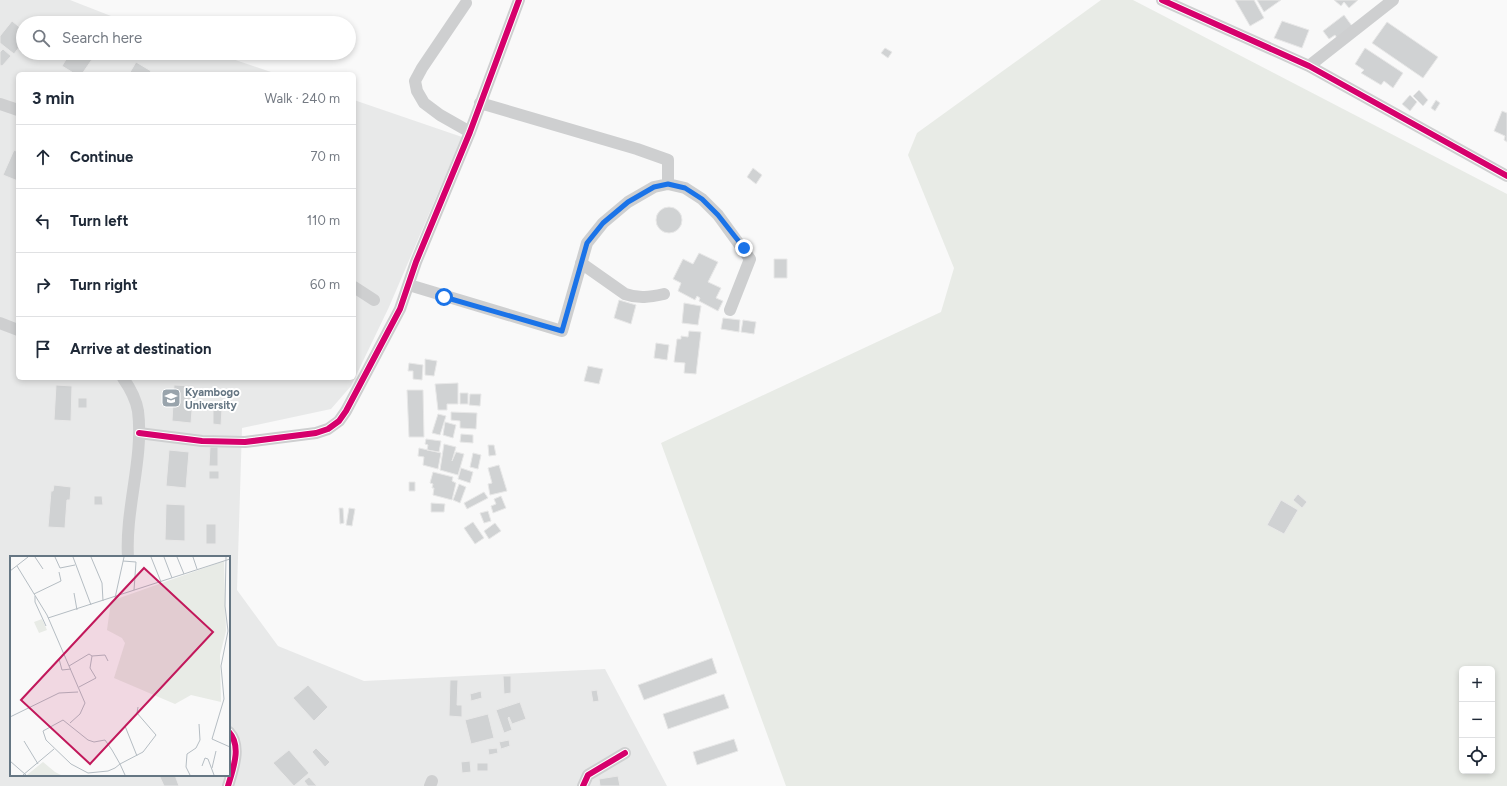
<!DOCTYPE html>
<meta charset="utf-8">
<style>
:root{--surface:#fff;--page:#f2f2f3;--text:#1f2937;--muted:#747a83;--line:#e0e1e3}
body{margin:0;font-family:Figtree,sans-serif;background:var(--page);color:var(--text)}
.controls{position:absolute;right:12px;bottom:12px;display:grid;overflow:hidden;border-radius:6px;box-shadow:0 2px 6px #0003}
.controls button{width:36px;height:36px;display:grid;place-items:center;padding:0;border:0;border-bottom:1px solid var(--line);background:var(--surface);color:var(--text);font:20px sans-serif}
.stop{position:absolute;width:12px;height:12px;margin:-9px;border:3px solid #1a73e8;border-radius:50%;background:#fff}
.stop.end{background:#1a73e8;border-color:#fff;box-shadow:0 1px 4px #0008}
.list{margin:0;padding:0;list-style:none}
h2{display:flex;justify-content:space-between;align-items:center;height:52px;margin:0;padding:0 16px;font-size:17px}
h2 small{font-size:13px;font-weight:400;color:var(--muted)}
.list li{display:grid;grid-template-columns:26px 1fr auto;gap:12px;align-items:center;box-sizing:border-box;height:64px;padding:0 16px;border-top:1px solid var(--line)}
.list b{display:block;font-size:15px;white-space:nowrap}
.list em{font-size:13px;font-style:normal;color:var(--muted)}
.icon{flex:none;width:22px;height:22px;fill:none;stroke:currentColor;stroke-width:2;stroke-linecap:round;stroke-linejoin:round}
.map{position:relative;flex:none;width:1507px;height:786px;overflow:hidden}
.search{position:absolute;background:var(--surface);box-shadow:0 2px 6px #0003;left:16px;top:16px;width:340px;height:44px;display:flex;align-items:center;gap:10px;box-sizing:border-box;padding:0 14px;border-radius:22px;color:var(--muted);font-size:15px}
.panel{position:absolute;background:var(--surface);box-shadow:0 2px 6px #0003;left:16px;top:72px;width:340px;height:308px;border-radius:6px}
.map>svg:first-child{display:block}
</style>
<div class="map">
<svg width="1507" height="786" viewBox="0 0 1507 786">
<rect width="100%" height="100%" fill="#f9f9f9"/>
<path fill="#e8e9e9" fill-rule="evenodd" d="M 0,0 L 70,0 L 129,23 L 23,23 L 23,53 L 215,53 L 277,74 L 18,74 L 18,378 L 354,378 L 354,100 L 462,137 L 389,307 L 351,386 L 331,409 L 242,428 L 237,590 L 278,646 L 364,681 L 605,669 L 667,786 L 0,786 ZM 11,557 L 229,557 L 229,775 L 11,775 Z"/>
<path fill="#e8ebe6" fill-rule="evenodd" d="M 1101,0 L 1133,0 L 1507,194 L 1507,786 L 786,786 L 661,443 L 941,312 L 954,268 L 908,155 L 917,133 ZM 1462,669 L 1492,669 L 1492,771 L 1462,771 Z"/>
<path fill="#d0d2d3" stroke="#e8e8e8" d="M 1235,0 L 1254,0 L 1264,18 L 1250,26 Z
M 1257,0 L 1281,0 L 1264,12 Z
M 1334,0 L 1358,0 L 1349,8 L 1344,2 L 1341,6 Z
M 1344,15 L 1352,26 L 1337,38 L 1335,35 L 1329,39 L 1323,31 Z
M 12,21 L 23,30 L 23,42 L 14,54 L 0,43 L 0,36 Z
M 1282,21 L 1309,30 L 1302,48 L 1274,38 Z
M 1387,22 L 1438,57 L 1423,78 L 1372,43 Z
M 885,48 L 892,52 L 888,58 L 881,53 Z
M 1365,48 L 1403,73 L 1393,88 L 1384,81 L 1381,85 L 1361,73 L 1364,70 L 1355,64 Z
M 3,49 L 11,56 L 2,66 L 0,65 L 0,52 Z
M 70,53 L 86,53 L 93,58 L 82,74 L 75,74 L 62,66 Z
M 136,62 L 151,71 L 149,74 L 129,74 Z
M 1419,90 L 1428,100 L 1423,106 L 1413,96 Z
M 1410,95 L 1417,102 L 1410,111 L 1402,104 Z
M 1436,100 L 1440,103 L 1435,111 L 1431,108 Z
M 1502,111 L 1507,113 L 1507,142 L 1504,140 L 1505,136 L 1494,131 Z
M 14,150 L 18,152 L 18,181 L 3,175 Z
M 753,168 L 762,175 L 756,184 L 747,177 Z
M656 220a13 13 0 1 1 26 0a13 13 0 1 1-26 0Z
M 699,253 L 718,262 L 708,282 L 721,288 L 716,298 L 723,301 L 718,311 L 699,301 L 700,298 L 697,296 L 695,300 L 678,291 L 681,283 L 673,279 L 683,259 L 693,264 Z
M 774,259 L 787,259 L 787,278 L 774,278 Z
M 619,300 L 636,305 L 631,324 L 614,318 Z
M 684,303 L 701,306 L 698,325 L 682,323 Z
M 723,318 L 740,320 L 739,332 L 721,329 Z
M 743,320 L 756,322 L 754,334 L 741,332 Z
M 689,331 L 701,332 L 696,374 L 684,373 L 685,363 L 674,362 L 677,339 L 681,339 L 681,336 L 688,337 Z
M 656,343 L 669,345 L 667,360 L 654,358 Z
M 425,359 L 437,361 L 434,376 L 425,375 Z
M 409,363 L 423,365 L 422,380 L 413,379 L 413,371 L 408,371 Z
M 588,366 L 603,369 L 599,384 L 584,381 Z
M 458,383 L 458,404 L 447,404 L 447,410 L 438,410 L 435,384 Z
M 56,385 L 72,386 L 71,421 L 54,420 Z
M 174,385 L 194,386 L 191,423 L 172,421 Z
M 407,390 L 423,390 L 424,437 L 409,437 Z
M 460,393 L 468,393 L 468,404 L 460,404 Z
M 470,394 L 481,394 L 480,406 L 469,405 Z
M 78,398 L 87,398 L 87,408 L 78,408 Z
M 213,409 L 222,409 L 221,425 L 213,424 Z
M 451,412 L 477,413 L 476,429 L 460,428 L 460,421 L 451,420 Z
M 438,414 L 446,416 L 440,435 L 432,433 Z
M 445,422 L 456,425 L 453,438 L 443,435 Z
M 461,434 L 473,435 L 473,443 L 460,442 Z
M 426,439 L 441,441 L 439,452 L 427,450 L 428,445 L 425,444 Z
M 444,444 L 456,447 L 452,461 L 456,452 L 464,454 L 458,475 L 440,470 Z
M 488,445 L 494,445 L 496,455 L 489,456 Z
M 210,447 L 218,447 L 218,466 L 209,466 Z
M 419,448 L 441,453 L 438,469 L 423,465 L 424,457 L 418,456 Z
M 169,450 L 189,452 L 186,488 L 166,486 Z
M 473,453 L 481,455 L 478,469 L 470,467 Z
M 499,465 L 507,491 L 490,495 L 488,484 L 492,483 L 488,468 Z
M 461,468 L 473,472 L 470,483 L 458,479 Z
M 209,471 L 219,471 L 219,479 L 209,479 Z
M 433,472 L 453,477 L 452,481 L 456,483 L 452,500 L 433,495 L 434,488 L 432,488 L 433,484 L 430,483 Z
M 409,482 L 415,482 L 415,491 L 409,491 Z
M 459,484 L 466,487 L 460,503 L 453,500 Z
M 54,485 L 71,487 L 70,500 L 67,500 L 65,528 L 48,527 L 51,491 L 53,491 Z
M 484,492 L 488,498 L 467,509 L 464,503 Z
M 1298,494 L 1307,502 L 1302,508 L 1293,500 Z
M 94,496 L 102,496 L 103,505 L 94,505 Z
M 501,496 L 506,508 L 493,513 L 491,506 L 496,504 L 494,499 Z
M 1281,500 L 1298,510 L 1284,534 L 1267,525 Z
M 431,503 L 445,504 L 444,512 L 431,512 Z
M 166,504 L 185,505 L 185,541 L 165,540 Z
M 339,508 L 343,508 L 344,523 L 340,524 Z
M 349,508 L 355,509 L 352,526 L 346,525 Z
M 488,511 L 491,521 L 484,523 L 480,513 Z
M 473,522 L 484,538 L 475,544 L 464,528 Z
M 495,523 L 501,531 L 489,539 L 484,531 Z
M 206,524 L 216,524 L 216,544 L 206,544 Z
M 712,658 L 717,673 L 644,700 L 638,685 Z
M 503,676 L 511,676 L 511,693 L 504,694 Z
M 450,680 L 458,680 L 457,705 L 462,705 L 462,717 L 449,716 Z
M 308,685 L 328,707 L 314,721 L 293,698 Z
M 597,690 L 599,701 L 593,702 L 591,691 Z
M 481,691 L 482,698 L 471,701 L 470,694 Z
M 724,694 L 729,708 L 668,729 L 663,714 Z
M 520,702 L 526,719 L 512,724 L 509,717 L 508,718 L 512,730 L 504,733 L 496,710 Z
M 488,714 L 494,738 L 471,744 L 465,720 Z
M 734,739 L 738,751 L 697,765 L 693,752 Z
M 509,740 L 510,746 L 501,749 L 499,742 Z
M 316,748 L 330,762 L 325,767 L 312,752 Z
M 497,748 L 498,753 L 489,755 L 488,749 Z
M 289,750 L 309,773 L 294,786 L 273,763 Z
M 470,761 L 471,772 L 462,773 L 461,762 Z
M 477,763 L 488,763 L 488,771 L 477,771 Z
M 159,775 L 175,775 L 179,786 L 164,786 Z
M 618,776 L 620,786 L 600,786 L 599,779 Z
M 309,777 L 317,786 L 308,786 L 304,781 Z"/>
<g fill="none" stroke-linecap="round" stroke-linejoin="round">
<path stroke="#cecfd0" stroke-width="12" d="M 1162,0 L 1309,66 L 1507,176
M 466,3 L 422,68 L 415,81 L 417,91 L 424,103 L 440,115 L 470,132
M 1309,66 L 1393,0
M 480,103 L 637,149 L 668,160 L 668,184
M 0,104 L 18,110
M 581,263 L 625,294 C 639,299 650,297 664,294
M 409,285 L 562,331 L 587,243 L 603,223 L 628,202 L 654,187 L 668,184 L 685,188 L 702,199 L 718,215 L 750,259 L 730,310
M 354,287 L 374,300
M 0,323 L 18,330
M 123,378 C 130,388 136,399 138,411 C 144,458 125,509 128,557
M 139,433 L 202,441 L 245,442 L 316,433 L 328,429 L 339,421 L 346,411 L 400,309 L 416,262 L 470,132 L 519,0
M 228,786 C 233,769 242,746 229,732
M 430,786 L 432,781
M 583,786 L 588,775 L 625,753"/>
<defs>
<path id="cycleway" d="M 1162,0 L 1309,66 L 1507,176
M 139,433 L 202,441 L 245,442 L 316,433 L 328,429 L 339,421 L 346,411 L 400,309 L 416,262 L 470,132 L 519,0
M 228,786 C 233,769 242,746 229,732
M 583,786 L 588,775 L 625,753"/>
</defs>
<use href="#cycleway" stroke="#fff" stroke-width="8"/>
<use href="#cycleway" stroke="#d6006c" stroke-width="6"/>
</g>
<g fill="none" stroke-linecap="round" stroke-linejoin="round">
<path stroke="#1a73e8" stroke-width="5" d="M 444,297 L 562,331 L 587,243 L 603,223 L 628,202 L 654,187 L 668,184 L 685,188 L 702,199 L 718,215 L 744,248"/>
</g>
<defs>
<symbol id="university-square" viewBox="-11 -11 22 22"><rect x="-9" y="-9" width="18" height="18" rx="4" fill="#99a4ac" stroke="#fff"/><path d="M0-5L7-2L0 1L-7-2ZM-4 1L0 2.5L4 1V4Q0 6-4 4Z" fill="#fff"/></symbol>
</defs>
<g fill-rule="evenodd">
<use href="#university-square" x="160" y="387" width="22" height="22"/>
</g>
<g text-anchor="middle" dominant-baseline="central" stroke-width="4" stroke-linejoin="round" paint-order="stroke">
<g font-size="11" font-weight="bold" fill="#657683" stroke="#fff" text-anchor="start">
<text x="185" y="392">Kyambogo<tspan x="185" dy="13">University</tspan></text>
</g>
</g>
<g transform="translate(10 556)">
<rect width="220" height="220" fill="#f9f9f9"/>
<path d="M 214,5 L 216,75 L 210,99 L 211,146 L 181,139 L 165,148 L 104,122 L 115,87 L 112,82 L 97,74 L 101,45 ZM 32,63 L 37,74 L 29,77 L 24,66 ZM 33,206 L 45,216 L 51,219 L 17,219 Z" fill="#e8ebe6"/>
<path fill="none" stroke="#b5bdc3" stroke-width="1" d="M 25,1 L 33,13M 45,1 L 50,12 L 65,9M 63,1 L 81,49M 81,1 L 92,27 L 93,45M 141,1 L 151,26M 154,1 L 162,22M 167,1 L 174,18M 183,1 L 187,13M 216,1 L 215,50 L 218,75 L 211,110 L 214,143 L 202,183 L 220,191M 113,5 L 126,6 L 124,34M 7,10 L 37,59 L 75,147 L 70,158 L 60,167M 0,15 L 18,1M 64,37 L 67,54M 24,38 L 51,25 L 49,16M 25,40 L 25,46 L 36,70M 105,42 L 114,1M 38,62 L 220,3M 49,103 L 52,114 L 61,113M 59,110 L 79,98 L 82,100M 69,131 L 86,122 L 80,112 L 82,100 L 95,99 L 98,105M 0,161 L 49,137 L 68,136M 115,170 L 127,200M 14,185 L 28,208M 0,205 L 16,219M 192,210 L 195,202 L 198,203 L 204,219M 202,212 L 206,195M 13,219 L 44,193M 115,219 L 110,208 L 102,194 L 95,184 L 84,186 L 78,184 L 53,164 L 33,175 L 36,184 L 61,208 L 78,217 L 98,215 L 105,212 L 110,208 L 133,196 L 146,179 L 127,157 L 128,151M 180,219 L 176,211 L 177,198 L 186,192 L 190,184 L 189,168"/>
<path fill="#c2185b" fill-opacity="0.15" stroke="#c2185b" stroke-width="2" d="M 134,12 L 203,76 L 80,208 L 11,144 Z"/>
<rect width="220" height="220" fill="none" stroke="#657683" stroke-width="2"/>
</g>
</svg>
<div class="controls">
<button>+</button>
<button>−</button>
<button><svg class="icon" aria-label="locate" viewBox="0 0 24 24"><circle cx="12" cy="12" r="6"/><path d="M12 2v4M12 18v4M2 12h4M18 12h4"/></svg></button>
</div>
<div class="stop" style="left:444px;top:297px"></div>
<div class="stop end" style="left:744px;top:248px"></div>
<div class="search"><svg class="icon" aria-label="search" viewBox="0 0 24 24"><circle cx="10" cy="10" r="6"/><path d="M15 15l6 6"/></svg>Search here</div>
<section class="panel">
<h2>3 min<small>Walk · 240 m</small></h2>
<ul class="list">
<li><svg class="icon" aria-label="ahead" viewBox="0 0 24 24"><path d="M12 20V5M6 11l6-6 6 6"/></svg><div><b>Continue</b></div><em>70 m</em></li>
<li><svg class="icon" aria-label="left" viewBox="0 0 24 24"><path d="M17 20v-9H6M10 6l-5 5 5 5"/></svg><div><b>Turn left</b></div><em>110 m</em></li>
<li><svg class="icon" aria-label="right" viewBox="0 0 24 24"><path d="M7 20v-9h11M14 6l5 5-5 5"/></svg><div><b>Turn right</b></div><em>60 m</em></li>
<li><svg class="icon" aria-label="arrive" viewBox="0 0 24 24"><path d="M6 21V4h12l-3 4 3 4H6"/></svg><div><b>Arrive at destination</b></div></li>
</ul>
</section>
</div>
